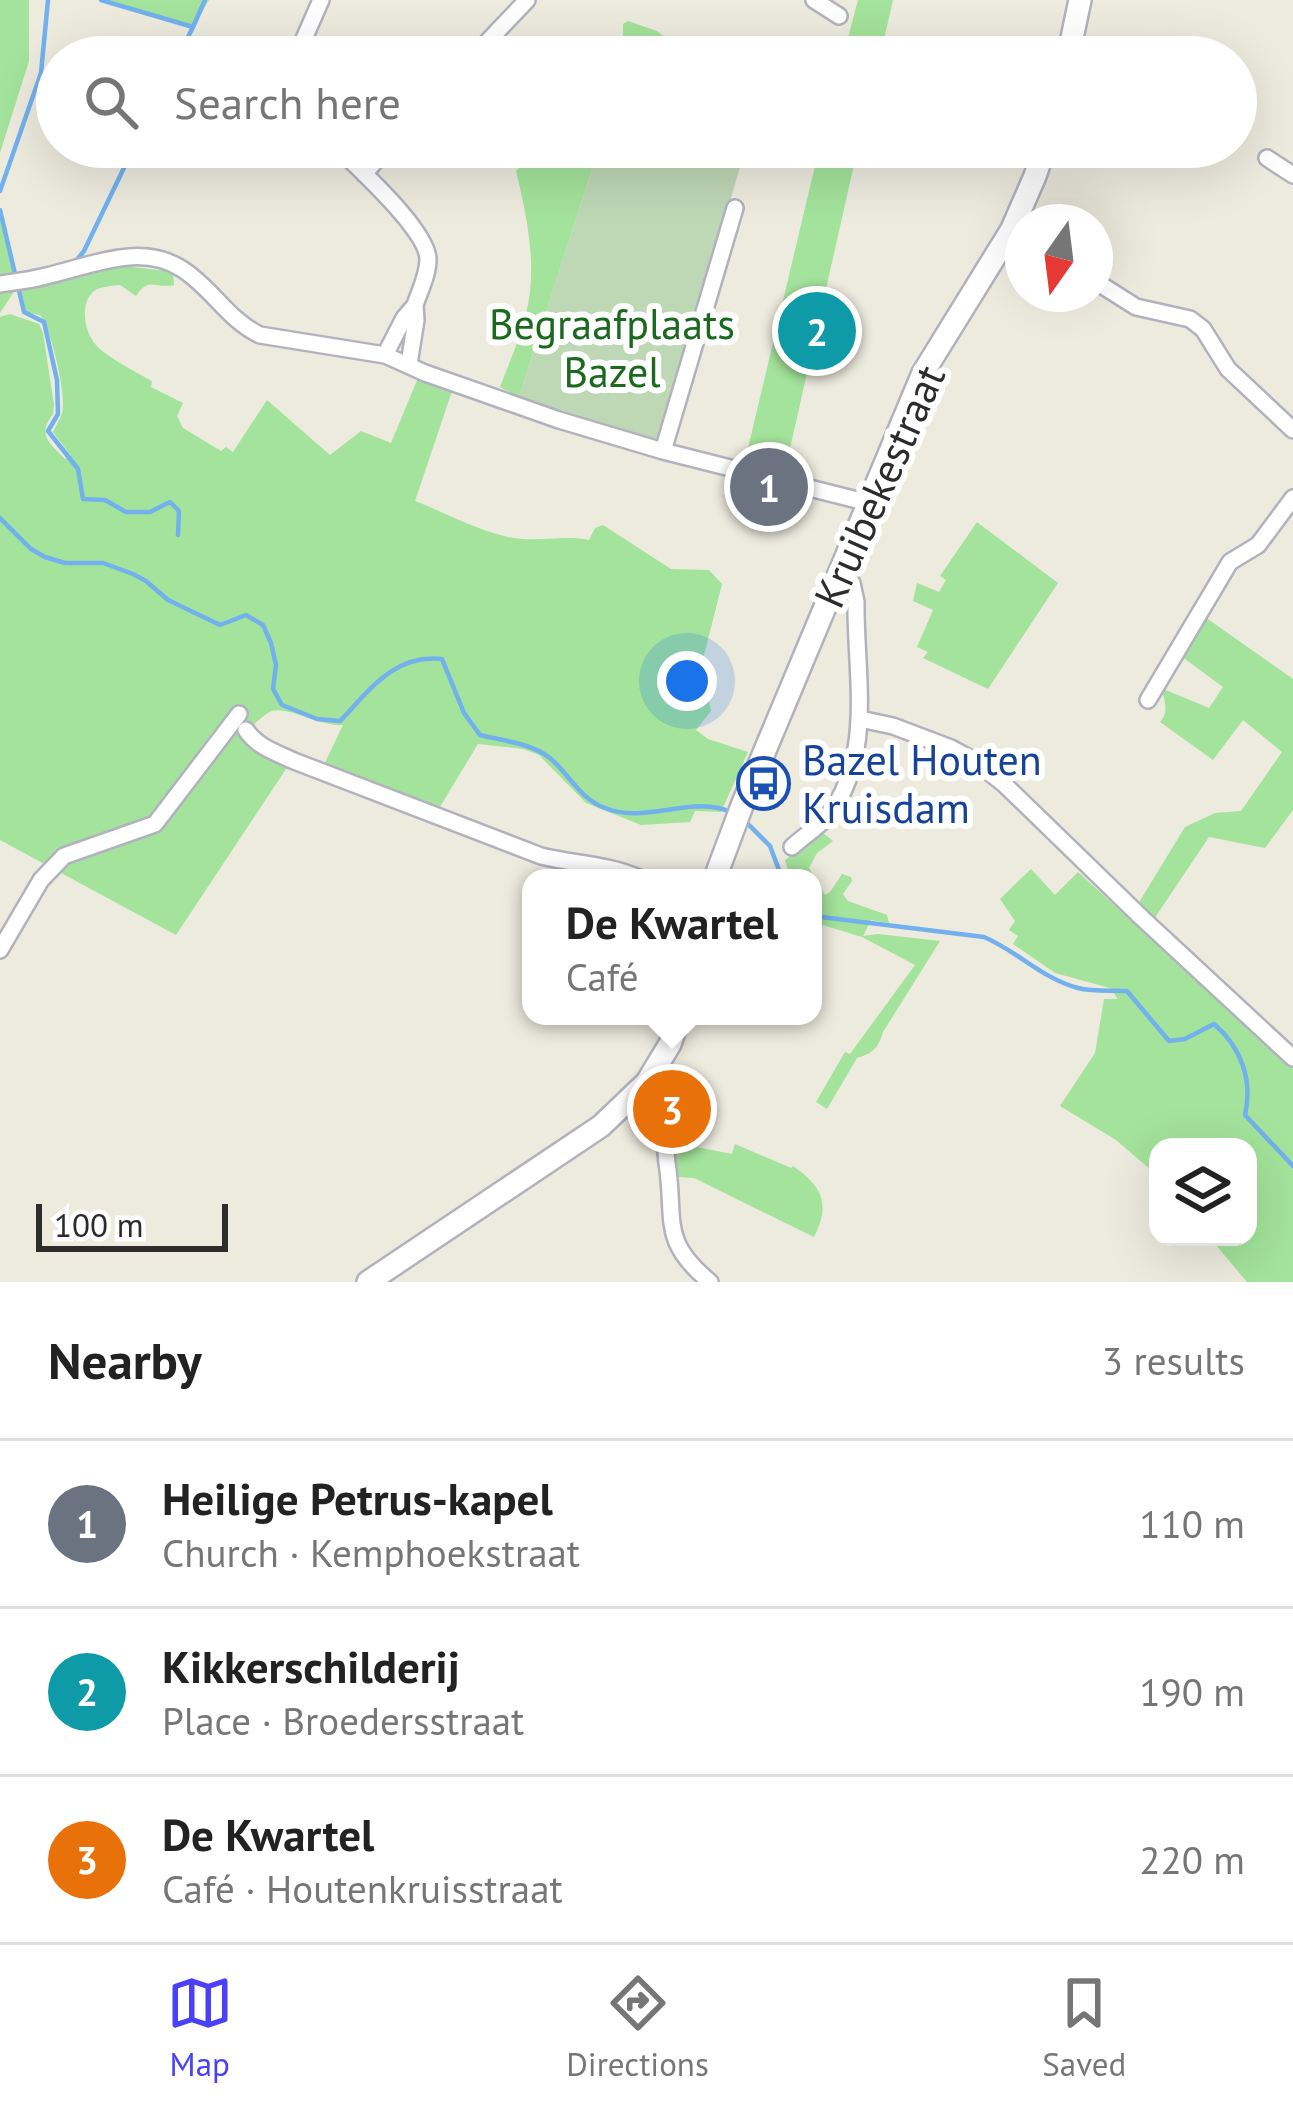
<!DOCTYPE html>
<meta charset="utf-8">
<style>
:root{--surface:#fff;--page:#f6f6f6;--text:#222;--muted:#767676;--line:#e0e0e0;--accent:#4a40f8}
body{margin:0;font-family:"PT Sans",sans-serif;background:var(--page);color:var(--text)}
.controls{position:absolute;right:36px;bottom:36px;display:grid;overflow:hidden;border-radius:24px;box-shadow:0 12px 48px #0002}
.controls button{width:108px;height:108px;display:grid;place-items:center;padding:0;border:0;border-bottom:3px solid var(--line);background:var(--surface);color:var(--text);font:60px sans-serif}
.compass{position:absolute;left:1005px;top:204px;width:108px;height:108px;border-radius:50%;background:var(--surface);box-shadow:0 12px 48px #0002;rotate:194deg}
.scale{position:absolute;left:36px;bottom:30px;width:192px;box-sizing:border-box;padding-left:12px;border:6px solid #2c2c2c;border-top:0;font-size:33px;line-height:42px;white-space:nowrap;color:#2c2c2c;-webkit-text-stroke:9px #fff;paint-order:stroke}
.you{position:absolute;left:687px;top:681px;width:42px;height:42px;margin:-30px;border:9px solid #fff;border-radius:50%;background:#1a73e8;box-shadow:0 0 0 18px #1a73e833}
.badge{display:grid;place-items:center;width:78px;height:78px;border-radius:50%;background:var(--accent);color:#fff;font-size:39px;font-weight:700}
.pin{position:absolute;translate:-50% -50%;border:6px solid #fff;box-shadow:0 3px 12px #0006}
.popup{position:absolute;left:522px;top:869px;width:300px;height:156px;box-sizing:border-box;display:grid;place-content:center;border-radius:24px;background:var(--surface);filter:drop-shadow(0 3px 9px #0005);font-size:39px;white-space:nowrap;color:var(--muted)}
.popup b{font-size:45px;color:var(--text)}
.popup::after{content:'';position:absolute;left:50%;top:100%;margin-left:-24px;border:24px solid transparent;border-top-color:var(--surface)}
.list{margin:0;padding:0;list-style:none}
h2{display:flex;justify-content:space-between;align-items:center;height:156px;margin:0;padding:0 48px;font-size:51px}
h2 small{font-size:39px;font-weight:400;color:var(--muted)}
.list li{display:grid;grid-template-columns:78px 1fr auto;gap:36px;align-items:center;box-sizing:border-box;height:168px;padding:0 48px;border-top:3px solid var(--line)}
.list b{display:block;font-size:45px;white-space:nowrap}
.list p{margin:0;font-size:39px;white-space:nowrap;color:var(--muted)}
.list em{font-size:39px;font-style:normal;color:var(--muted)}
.icon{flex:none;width:66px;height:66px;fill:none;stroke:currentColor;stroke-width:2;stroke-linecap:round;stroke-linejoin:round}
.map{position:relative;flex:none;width:1293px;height:1282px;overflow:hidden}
.search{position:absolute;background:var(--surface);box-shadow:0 12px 48px #0002;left:36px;right:36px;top:36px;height:132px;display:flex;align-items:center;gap:30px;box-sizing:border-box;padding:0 42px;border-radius:66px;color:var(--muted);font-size:45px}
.sheet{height:660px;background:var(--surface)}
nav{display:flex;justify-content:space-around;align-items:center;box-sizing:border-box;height:168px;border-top:3px solid var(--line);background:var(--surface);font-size:33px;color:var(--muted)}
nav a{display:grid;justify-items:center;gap:6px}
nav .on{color:var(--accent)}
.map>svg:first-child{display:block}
</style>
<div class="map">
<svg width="1293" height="1282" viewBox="0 0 1293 1282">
<rect width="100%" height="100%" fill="#edeade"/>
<path fill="#a3e39b" d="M 0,0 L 29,0 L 29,61 L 0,153 Z
M 101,0 L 209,0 L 193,27 Z
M 858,0 L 893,0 L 880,57 L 843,57 Z
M 628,21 L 657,31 L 691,57 L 574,57 L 579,43 L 614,44 L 623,41 L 623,24 Z
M 534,147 L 599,147 L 519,397 L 500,387 C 509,363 520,339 526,314 C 538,267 527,217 516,171 L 537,151 Z
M 816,147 L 858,147 L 784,475 L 744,465 L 819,149 Z
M 0,210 L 18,285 L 126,266 L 173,272 L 174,285 C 155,289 149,276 136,296 L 120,285 C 112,286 99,286 93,292 C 79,305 85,333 96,345 C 108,358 136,372 152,381 L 151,387 L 183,403 L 177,416 L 183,428 L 221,451 L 226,447 L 233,452 L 267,400 L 330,455 L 361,431 L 391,443 L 418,378 L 452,391 L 415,501 C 444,512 474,529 504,536 C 532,544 561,534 589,540 L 595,528 L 603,525 L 671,569 L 709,570 L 722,584 L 702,663 L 711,711 L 696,730 L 708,739 L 748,752 L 721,812 L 695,811 L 690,822 L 641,825 L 586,803 L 539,755 L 523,749 L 478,744 L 435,815 L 321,771 L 343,725 C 321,727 289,706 272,711 C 264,714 254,725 247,730 L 292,760 L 176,935 L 0,840 L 0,317 L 10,314 L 39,324 L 43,333 L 54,405 C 52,422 56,407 48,422 C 39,438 55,448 65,459 L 71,456 L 53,432 C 56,425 60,420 62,413 C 67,395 51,329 40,315 L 24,312 L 17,287 L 0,313 Z
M 977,522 L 1058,583 L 988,689 L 923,658 L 928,652 L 917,647 L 933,610 L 913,601 L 917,583 L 939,592 L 946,580 L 940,576 Z
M 1205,617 L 1293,679 L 1293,810 L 1265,848 L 1209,837 L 1154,919 L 1138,904 L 1185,827 L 1215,813 L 1241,811 L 1282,752 L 1243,720 L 1213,760 L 1160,722 C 1169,713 1165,700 1161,688 L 1209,708 L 1223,687 L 1181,656 Z
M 822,832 L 833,841 L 817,853 L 809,868 L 825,895 L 830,892 L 842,874 L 851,877 L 852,881 L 843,894 L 848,901 L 887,915 L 889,923 L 871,920 L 863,936 L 878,934 L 940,941 L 883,1032 C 878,1049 873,1053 857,1058 L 827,1109 L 816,1102 L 845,1052 L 850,1054 L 915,965 L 862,937 L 813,922 L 813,878 L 790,878 L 785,860 Z
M 1031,869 L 1055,895 L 1078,872 L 1293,1069 L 1293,1282 L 1247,1282 L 1209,1237 L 1248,1237 L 1248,1147 L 1158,1147 L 1158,1176 L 1116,1140 L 1060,1106 L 1095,1053 L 1104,999 L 1118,999 L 1110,988 L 1055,973 L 1013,944 L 1018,936 L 1009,930 L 1015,921 L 1000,899 Z
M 671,1142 L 732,1154 L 735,1144 L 791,1168 L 793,1166 C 822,1186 831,1204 814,1237 L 694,1178 L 678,1177 Z"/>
<path fill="#bed7b5" d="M 599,147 L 746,147 L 659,441 L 519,397 Z"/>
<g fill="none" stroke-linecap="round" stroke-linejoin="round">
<path stroke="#72b0ee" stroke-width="4.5" d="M 101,0 L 193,27 L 178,57
M 193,27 L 205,0
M 0,191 L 41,73 L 48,0
M 0,210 L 24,312 L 44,322 L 57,380 L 58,414 L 48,431 L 78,469 L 83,499 L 105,500 L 126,512 L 150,512 L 170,502 L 179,511 L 178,535
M 76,261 L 84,251 L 134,147
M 0,518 L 31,549 L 45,557 L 65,563 L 103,563 L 133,574 L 146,581 L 168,600 L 220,625 L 246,615 L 263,625 L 271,643 L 276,665 L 273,689 L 282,705 L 317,719 L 340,721 C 370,690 394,654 442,659 L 464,713 L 480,735 C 503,741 531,743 550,758 C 569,774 580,799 605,808 C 646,825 694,793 733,813
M 743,819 L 770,846 L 782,878
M 813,916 L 984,937 C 1017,951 1043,979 1078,988 C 1093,992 1112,990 1127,991 L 1169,1041 L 1185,1039 L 1214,1024 C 1241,1047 1253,1080 1245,1115 L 1293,1166"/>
<defs>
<path id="minor" d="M 814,0 L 839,16
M 296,57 L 321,0
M 473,57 L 527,0
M 337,147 C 359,169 427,230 428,259 C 428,275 420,290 415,305
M 1267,158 L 1293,175
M 364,174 L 388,147
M 1095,281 L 1136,307 L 1190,319 L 1203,329 L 1228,369 L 1293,430
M 0,284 C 15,282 31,280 46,276 C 90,266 140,242 182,269 C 212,288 228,320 260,335 L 385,355 L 425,373 L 559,420 L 663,451 L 869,503
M 385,355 L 404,318 L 415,305 L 416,320 L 409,364
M 663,451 L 735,208
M 1148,700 L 1230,562 L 1258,545 L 1293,498
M 860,719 L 893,726 L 951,748 L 975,761 L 1004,784 L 1142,918 L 1293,1058
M 246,730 C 257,747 277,753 294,761 L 541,856 C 574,864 607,864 639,878
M 792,847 C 803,837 818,827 828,816 C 875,756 855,672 856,602 L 852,583 L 840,573
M 0,950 L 41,880 L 64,856 L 155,824 L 239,714
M 627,1103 C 637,1112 655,1123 662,1135 C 666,1141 666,1155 667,1163 C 676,1220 659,1240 710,1282"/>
<path id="secondary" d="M 1068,57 L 1080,0
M 715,878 L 743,803 L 923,373 L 1012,229 L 1035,176 L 1045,147
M 368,1282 L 601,1126 L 647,1082 L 670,1044 L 680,1016"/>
</defs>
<use href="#minor" stroke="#b2b2bf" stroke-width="20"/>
<use href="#secondary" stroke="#b2b2bf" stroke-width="26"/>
<use href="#minor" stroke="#fff" stroke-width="15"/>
<use href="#secondary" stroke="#fff" stroke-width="21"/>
</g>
<defs>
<symbol id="bus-ring" viewBox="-11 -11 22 22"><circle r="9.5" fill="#fff" stroke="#1a4fb4" stroke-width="1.5"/><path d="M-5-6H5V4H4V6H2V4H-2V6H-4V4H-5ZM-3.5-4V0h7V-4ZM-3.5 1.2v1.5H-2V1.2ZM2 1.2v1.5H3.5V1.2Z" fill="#1a4fb4"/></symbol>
</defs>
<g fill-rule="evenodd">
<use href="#bus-ring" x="734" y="754" width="59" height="59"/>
</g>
<g text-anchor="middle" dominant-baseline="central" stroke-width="12" stroke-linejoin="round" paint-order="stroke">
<g font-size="42" fill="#1b691e" stroke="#fff">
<text x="612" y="323">Begraafplaats<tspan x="612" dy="48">Bazel</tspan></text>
</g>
<g font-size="42" fill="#2c2c2c" stroke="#fff">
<text transform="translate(879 486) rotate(-66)">Kruibekestraat</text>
</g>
<g font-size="42" fill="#164399" stroke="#fff" text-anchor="start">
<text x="802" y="759">Bazel Houten<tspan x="802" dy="48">Kruisdam</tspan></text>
</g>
</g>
</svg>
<div class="controls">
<button><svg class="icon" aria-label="layers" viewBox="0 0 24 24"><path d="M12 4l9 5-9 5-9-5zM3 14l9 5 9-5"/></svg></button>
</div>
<svg class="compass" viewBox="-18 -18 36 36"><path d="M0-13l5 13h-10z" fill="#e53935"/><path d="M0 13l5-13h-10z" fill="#767676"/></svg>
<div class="scale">100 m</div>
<div class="you"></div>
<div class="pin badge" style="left:769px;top:487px;background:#6b7280">1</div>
<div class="pin badge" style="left:817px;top:331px;background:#0f9aa8">2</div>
<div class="pin badge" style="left:672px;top:1109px;background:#e8710a">3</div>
<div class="popup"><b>De Kwartel</b>Café</div>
<div class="search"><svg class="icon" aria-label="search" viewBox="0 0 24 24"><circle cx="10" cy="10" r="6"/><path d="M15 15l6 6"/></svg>Search here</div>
</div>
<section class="sheet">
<h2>Nearby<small>3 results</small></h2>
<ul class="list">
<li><span class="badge" style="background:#6b7280">1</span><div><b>Heilige Petrus-kapel</b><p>Church · Kemphoekstraat</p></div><em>110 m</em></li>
<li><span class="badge" style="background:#0f9aa8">2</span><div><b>Kikkerschilderij</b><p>Place · Broedersstraat</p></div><em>190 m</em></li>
<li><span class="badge" style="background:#e8710a">3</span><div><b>De Kwartel</b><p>Café · Houtenkruisstraat</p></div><em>220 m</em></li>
</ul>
</section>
<nav>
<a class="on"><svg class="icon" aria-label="map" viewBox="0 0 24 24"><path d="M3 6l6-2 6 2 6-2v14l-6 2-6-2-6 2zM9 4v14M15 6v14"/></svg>Map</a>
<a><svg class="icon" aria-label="directions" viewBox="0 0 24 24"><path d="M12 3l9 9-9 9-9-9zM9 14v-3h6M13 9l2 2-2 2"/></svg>Directions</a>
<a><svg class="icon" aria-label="saved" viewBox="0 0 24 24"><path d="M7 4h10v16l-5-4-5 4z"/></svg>Saved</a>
</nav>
